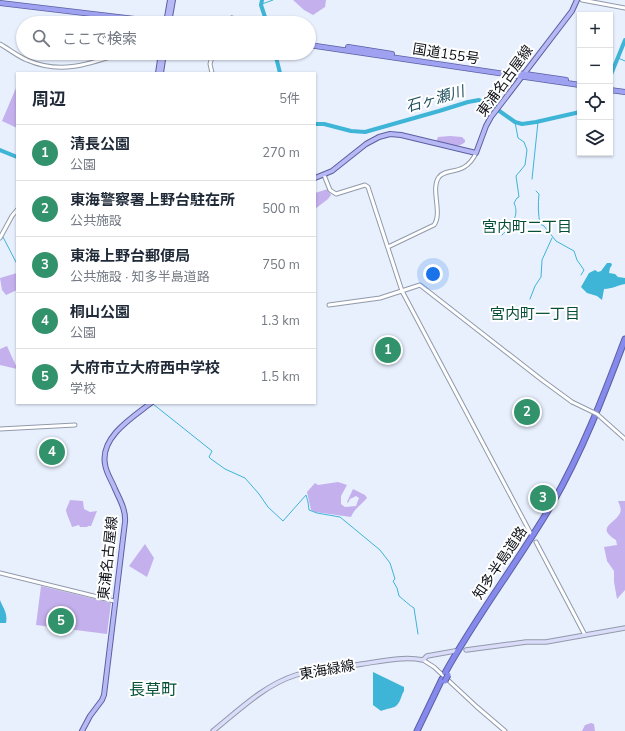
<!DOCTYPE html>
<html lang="ja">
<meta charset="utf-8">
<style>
:root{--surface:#fff;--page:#f6f6f7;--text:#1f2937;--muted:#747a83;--line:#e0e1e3;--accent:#32926b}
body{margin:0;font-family:"Nunito Sans","Noto Sans JP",sans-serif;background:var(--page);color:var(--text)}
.controls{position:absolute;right:12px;top:12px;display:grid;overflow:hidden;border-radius:0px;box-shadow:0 1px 3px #0004}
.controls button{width:36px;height:36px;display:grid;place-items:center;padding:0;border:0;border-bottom:1px solid var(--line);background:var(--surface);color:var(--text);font:20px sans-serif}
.you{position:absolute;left:433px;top:274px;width:14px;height:14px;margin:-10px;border:3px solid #fff;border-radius:50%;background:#1a73e8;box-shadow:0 0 0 6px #1a73e833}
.badge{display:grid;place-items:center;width:26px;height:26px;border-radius:50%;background:var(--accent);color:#fff;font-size:13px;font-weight:700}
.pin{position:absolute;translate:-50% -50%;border:2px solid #fff;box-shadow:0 1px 4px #0006}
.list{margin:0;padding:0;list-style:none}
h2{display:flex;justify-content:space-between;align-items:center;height:52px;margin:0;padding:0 16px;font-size:17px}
h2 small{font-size:13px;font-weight:400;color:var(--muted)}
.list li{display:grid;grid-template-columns:26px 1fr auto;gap:12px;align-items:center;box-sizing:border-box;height:56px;padding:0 16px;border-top:1px solid var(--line)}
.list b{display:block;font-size:15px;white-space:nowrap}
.list p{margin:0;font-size:13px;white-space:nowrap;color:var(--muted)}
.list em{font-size:13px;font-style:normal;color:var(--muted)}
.icon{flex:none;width:22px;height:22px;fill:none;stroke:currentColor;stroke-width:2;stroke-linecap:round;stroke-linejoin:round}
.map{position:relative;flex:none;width:625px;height:731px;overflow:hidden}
.search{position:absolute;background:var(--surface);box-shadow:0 1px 3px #0004;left:16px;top:16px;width:300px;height:44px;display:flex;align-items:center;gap:10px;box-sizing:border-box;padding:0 14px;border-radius:22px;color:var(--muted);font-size:15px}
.panel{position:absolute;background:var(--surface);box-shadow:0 1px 3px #0004;left:16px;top:72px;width:300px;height:332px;border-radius:0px}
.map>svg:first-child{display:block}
</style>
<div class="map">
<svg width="625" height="731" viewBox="0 0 625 731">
<rect width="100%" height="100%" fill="#e8f0fe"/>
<path fill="#c4b0ed" d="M 293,0 L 326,0 L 325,7 L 313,15 L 304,10 Z
M 16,88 L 17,88 L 17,128 L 2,121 Z
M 450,136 L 462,137 L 465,140 L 465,142 C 457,150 445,145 436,142 L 438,137 Z
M 328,189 L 331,195 L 328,199 L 315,209 L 315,193 Z
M 17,273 L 17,290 L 6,295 L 2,290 L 0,278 Z
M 393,344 L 396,352 L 382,356 L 380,349 Z
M 7,346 L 17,368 L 17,369 L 0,365 L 0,349 Z
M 60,445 L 61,459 L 45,459 L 43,446 Z
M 338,482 L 347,485 L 341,496 L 341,504 L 345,507 L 356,506 L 359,498 L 356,496 L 350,499 L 348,503 L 347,502 L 353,489 L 365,495 L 367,498 C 361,505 354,509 351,517 L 315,512 L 311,510 L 307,492 L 315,483 L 318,485 Z
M 70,500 L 83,501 L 84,509 L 90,512 L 97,511 L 91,526 L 88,526 L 87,527 L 80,527 L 79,525 L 72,527 C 71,523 66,513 66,510 C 67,507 69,503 70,500 Z
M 618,501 L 625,501 L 625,590 L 617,599 L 614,582 L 614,571 L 607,561 L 604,547 L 617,545 L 616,540 C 595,527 615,524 620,513 C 622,509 619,504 618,501 Z
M 145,544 L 154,558 L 147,577 L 129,566 Z
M 41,586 L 111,603 L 107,634 L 36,625 Z
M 591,723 L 594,724 L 595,731 L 582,731 L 585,725 Z"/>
<path fill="#3eb4d7" d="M 607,263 L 611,263 L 612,265 L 610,268 L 609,273 L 615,274 L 618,277 L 625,278 L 625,284 C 618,285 612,289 604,289 L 602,300 L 597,296 L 587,293 L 581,287 L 589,273 L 595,270 L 598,272 L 601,271 Z
M 0,600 C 3,608 8,613 6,623 L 0,623 Z
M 373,672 L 404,687 L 404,691 C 401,695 401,702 396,706 C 394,708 385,709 381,711 L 373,705 Z"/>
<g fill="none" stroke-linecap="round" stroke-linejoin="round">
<path stroke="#3eb4d7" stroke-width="1" d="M 262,4 L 273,0
M 618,58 L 625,61
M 532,179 L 538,122
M 536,191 L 539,194 C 538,204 538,214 540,224 L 544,226 L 556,241 L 574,251 L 577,260 L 584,270 L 581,275
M 502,235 C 511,227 520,215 514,203 L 517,198 L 519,197 L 516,176 L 525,165 L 527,150 L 524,142 L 518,138 L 515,122
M 3,237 L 17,264
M 530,299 L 535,286 L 541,277 L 542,260 L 552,238
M 153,404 L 212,451 L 209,457 L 211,459 L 225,469 L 245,478 L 259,494 L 268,507 L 283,521 L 306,495 L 308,502 L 309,510 L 317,513 L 340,517 L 380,550 L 390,563 L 395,579 L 393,581 L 397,588 L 399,596 C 404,600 409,605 414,608 L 418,634"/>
<path stroke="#3eb4d7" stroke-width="4" d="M 262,0 L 261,5 L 267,23
M 275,53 L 280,73
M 610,77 L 625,40
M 315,124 L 324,124 L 351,131 L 365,132 L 439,111 L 468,102 L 479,100 L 491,105 L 515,122 L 522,124 L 536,122 L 580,112
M 0,150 L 17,157"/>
<defs>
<path id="tertiary" d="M 582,0 L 625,8
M 229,23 L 232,18
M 0,44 C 9,49 17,56 27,60 C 61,75 89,64 122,53
M 212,73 L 210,64 L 213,53
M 324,175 L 330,190 L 336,194 L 365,185 L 368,187 L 402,291 L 531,534
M 0,238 L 12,216 L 17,210
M 388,247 L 434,225 C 443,213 430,189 439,177 C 446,167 465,177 476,153
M 329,305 L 380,298 L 420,285 L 542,380 L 572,402
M 0,429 L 75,425
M 536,542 L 585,635
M 0,573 L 114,601
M 423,660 L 434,667 L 477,707 L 505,731"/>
<path id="secondary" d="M 466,650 L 526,642 L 546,642 L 625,628
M 213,731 C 238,711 264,685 296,675 C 317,668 340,668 362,664 C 382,661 404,656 423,660 L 427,656 L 455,651"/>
<path id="primary" d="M 166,23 L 170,0
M 169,23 L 173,0
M 158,73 L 161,53
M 161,73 L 164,53
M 315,178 L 332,171 L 366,144 L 379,137 L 390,134 L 401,135 L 476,153 L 486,126 L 491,117 L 572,11 L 577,0
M 82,731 L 90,716 L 102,700 L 104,695 L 125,522 C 126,510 120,500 115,489 C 112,481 106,473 105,464 C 100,437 133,417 151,403"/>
<path id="trunk" d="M 0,3 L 168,23
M 118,20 L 144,23
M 309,45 L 580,85
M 348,47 L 392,54
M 518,73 L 566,80
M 610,90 L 625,92"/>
<path id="motorway" d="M 445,673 C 477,615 518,562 552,504 C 582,452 604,395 625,339
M 417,731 L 442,679"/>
</defs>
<use href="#tertiary" stroke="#919aaa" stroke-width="5"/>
<use href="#secondary" stroke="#919aaa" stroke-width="5.5"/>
<use href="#primary" stroke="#5b5fa1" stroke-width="6"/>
<use href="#trunk" stroke="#5b5fa1" stroke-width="6"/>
<use href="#motorway" stroke="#5b5fa1" stroke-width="7"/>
<use href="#tertiary" stroke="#fff" stroke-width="3"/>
<use href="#secondary" stroke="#dadcf9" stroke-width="3.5"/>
<use href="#primary" stroke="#b6b9f4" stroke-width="4"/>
<use href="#trunk" stroke="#9ea2f0" stroke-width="4.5"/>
<use href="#motorway" stroke="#858aec" stroke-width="5"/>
<defs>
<path id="tertiary-bridge" d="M 572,402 L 597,414 L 625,439"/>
<path id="motorway-bridge" d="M 445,681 L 448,675"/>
</defs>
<use href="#tertiary-bridge" stroke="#919aaa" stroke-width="5" stroke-linecap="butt"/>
<use href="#motorway-bridge" stroke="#5b5fa1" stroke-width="7" stroke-linecap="butt"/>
<use href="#tertiary-bridge" stroke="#fff" stroke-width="3"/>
<use href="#motorway-bridge" stroke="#858aec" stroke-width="5"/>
</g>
<g text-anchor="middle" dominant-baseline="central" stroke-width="4" stroke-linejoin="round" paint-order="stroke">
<g font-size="14" fill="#0d1016" stroke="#fff">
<text transform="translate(446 54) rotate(9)">国道155号</text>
<text transform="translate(505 81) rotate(-54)">東浦名古屋線</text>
<text transform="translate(108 558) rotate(-84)">東浦名古屋線</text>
<text transform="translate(500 563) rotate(-56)">知多半島道路</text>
<text transform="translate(327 670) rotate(-10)">東海緑線</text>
</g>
<g font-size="15" font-style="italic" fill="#245463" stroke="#fff">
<text transform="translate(435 99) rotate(-16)">石ヶ瀬川</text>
</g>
<g font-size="15" fill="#054f36" stroke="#fff">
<text x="527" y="227">宮内町二丁目</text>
<text x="535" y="314">宮内町一丁目</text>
</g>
<g font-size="16" fill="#054f36" stroke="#fff">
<text x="153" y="690">長草町</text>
</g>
</g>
</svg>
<div class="controls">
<button>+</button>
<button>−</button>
<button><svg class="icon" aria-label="locate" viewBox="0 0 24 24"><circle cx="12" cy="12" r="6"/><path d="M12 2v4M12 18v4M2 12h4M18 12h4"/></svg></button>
<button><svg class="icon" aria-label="layers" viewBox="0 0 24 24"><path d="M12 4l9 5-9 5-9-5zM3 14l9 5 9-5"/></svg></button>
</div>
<div class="you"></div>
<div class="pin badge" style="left:388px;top:350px">1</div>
<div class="pin badge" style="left:527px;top:412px">2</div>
<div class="pin badge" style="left:543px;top:498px">3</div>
<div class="pin badge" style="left:52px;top:452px">4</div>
<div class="pin badge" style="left:61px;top:621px">5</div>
<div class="search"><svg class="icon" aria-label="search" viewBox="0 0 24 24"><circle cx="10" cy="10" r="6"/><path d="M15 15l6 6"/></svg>ここで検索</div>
<section class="panel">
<h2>周辺<small>5件</small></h2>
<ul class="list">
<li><span class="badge">1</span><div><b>清長公園</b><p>公園</p></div><em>270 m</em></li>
<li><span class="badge">2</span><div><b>東海警察署上野台駐在所</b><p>公共施設</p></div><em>500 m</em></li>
<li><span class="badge">3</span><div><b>東海上野台郵便局</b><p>公共施設 · 知多半島道路</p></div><em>750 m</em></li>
<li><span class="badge">4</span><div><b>桐山公園</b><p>公園</p></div><em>1.3 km</em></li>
<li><span class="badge">5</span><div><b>大府市立大府西中学校</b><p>学校</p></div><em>1.5 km</em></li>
</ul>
</section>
</div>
